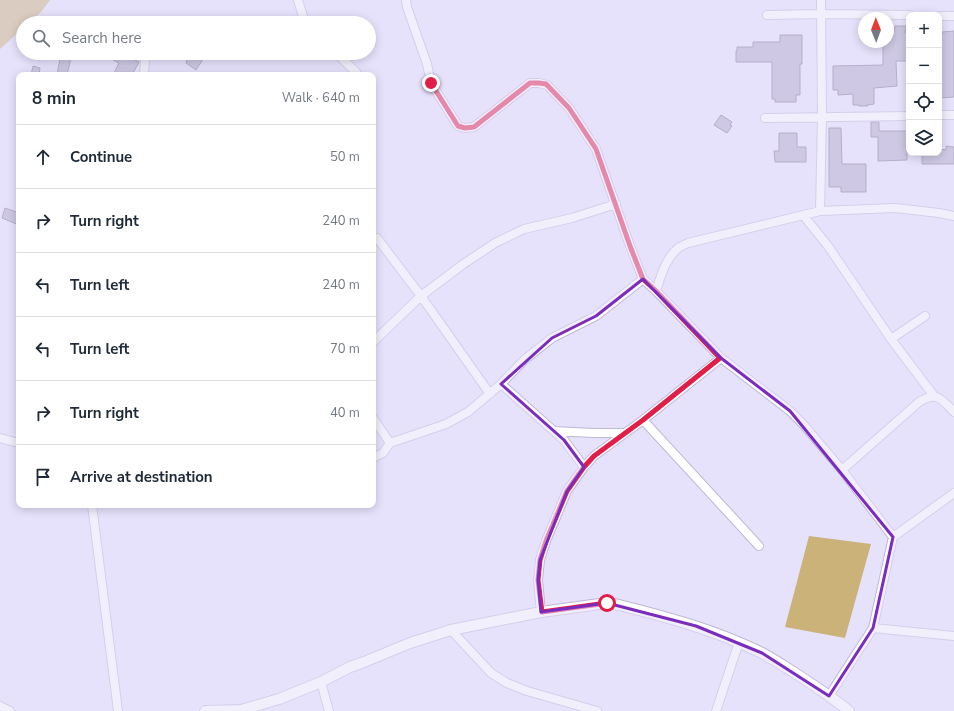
<!DOCTYPE html>
<meta charset="utf-8">
<style>
:root{--surface:#fff;--page:#f2f2f3;--text:#1f2937;--muted:#747a83;--line:#e0e1e3}
body{margin:0;font-family:"Nunito Sans",sans-serif;background:var(--page);color:var(--text)}
.controls{position:absolute;right:12px;top:12px;display:grid;overflow:hidden;border-radius:8px;box-shadow:0 2px 10px #0003}
.controls button{width:36px;height:36px;display:grid;place-items:center;padding:0;border:0;border-bottom:1px solid var(--line);background:var(--surface);color:var(--text);font:20px sans-serif}
.compass{position:absolute;left:858px;top:12px;width:36px;height:36px;border-radius:50%;background:var(--surface);box-shadow:0 2px 10px #0003;rotate:359deg}
.stop{position:absolute;width:12px;height:12px;margin:-9px;border:3px solid #e11d48;border-radius:50%;background:#fff}
.stop.end{background:#e11d48;border-color:#fff;box-shadow:0 1px 4px #0008}
.list{margin:0;padding:0;list-style:none}
h2{display:flex;justify-content:space-between;align-items:center;height:52px;margin:0;padding:0 16px;font-size:17px}
h2 small{font-size:13px;font-weight:400;color:var(--muted)}
.list li{display:grid;grid-template-columns:26px 1fr auto;gap:12px;align-items:center;box-sizing:border-box;height:64px;padding:0 16px;border-top:1px solid var(--line)}
.list b{display:block;font-size:15px;white-space:nowrap}
.list em{font-size:13px;font-style:normal;color:var(--muted)}
.icon{flex:none;width:22px;height:22px;fill:none;stroke:currentColor;stroke-width:2;stroke-linecap:round;stroke-linejoin:round}
.map{position:relative;flex:none;width:954px;height:711px;overflow:hidden}
.search{position:absolute;background:var(--surface);box-shadow:0 2px 10px #0003;left:16px;top:16px;width:360px;height:44px;display:flex;align-items:center;gap:10px;box-sizing:border-box;padding:0 14px;border-radius:22px;color:var(--muted);font-size:15px}
.panel{position:absolute;background:var(--surface);box-shadow:0 2px 10px #0003;left:16px;top:72px;width:360px;height:436px;border-radius:8px}
.map>svg:first-child{display:block}
</style>
<div class="map">
<svg width="954" height="711" viewBox="0 0 954 711">
<rect width="100%" height="100%" fill="#e7e2fc"/>
<path fill="#cbb279" d="M 0,0 L 50,0 L 41,12 L 29,23 L 23,23 L 23,28 L 0,49 Z
M 809,536 L 871,544 L 845,638 L 785,627 Z"/>
<path fill="#b0a9c8" stroke="#78718e" d="M 895,26 L 906,26 L 905,33 L 909,33 L 909,61 L 896,61 L 897,86 L 874,88 L 874,104 L 867,105 L 868,106 L 859,106 L 859,105 L 853,105 L 853,94 L 838,95 L 838,90 L 833,90 L 833,66 L 883,65 L 883,42 L 888,42 L 888,41 L 889,41 L 889,32 L 894,32 Z
M 954,31 L 954,97 L 939,98 L 939,35 L 943,34 L 942,32 Z
M 780,35 L 802,35 L 802,64 L 800,64 L 800,95 L 796,95 L 796,102 L 775,102 L 775,99 L 772,99 L 772,62 L 736,62 L 736,51 L 737,51 L 737,47 L 753,47 L 753,42 L 780,42 Z
M 61,53 L 72,53 L 67,75 L 57,75 Z
M 100,53 L 121,53 L 139,62 L 132,75 L 113,75 L 119,63 Z
M 189,53 L 203,53 L 201,57 L 203,59 L 196,70 L 186,63 L 187,60 L 185,59 Z
M 33,66 L 40,68 L 39,75 L 31,75 Z
M 721,115 L 732,122 L 730,125 L 732,126 L 727,133 L 714,125 Z
M 871,122 L 879,122 L 879,131 L 907,131 L 907,160 L 878,161 L 878,137 L 871,137 Z
M 829,128 L 841,128 L 842,164 L 866,164 L 866,192 L 841,192 L 841,187 L 829,187 Z
M 779,133 L 797,133 L 797,147 L 806,147 L 806,162 L 775,162 L 774,151 L 779,151 Z
M 946,146 L 954,147 L 954,164 L 922,164 L 922,153 L 939,153 L 939,149 L 946,150 Z
M 5,208 L 19,213 L 19,225 L 2,218 Z"/>
<g fill="none" stroke-linecap="round" stroke-linejoin="round">
<defs>
<path id="minor" d="M 298,0 L 305,23
M 406,0 L 407,7 L 427,64 L 431,83 L 458,126 L 465,128 L 474,127 L 530,83 L 539,83 L 547,85 L 569,108 L 596,149 L 630,246 L 643,279 L 656,291 L 721,358 L 790,411 L 803,424 L 842,470 L 893,537 L 873,628 L 829,696
M 767,15 L 821,14 L 909,15
M 939,16 L 954,16
M 336,53 L 356,72 L 356,75
M 144,75 L 145,58
M 939,115 L 954,115
M 765,118 L 909,116
M 820,211 L 822,117 L 821,0
M 803,215 L 828,246 L 891,339 L 934,396
M 377,238 L 421,296 L 490,394
M 656,291 C 661,276 665,260 677,249 C 680,246 684,245 688,243 L 820,211 L 895,208 L 939,213 L 954,216
M 891,339 L 925,316
M 373,342 L 421,296 L 462,265 L 495,243 L 524,229 L 572,218 L 616,204
M 501,384 L 564,440 L 584,467
M 373,418 L 390,443
M 643,420 L 759,546
M 554,431 L 594,433 L 625,433
M 0,438 L 19,443
M 373,458 L 383,453 L 390,443 L 446,424 L 468,412 L 501,384 L 524,360 L 552,338 L 596,316 L 643,279
M 842,470 L 919,402 C 938,391 941,399 954,412
M 92,505 L 118,711
M 893,537 L 954,493
M 541,612 L 538,580 L 540,560 L 546,541 L 567,491 L 584,467 L 594,456 L 643,420 L 721,358
M 873,628 L 954,636
M 451,630 L 491,673 L 507,683 L 527,691 L 597,711
M 321,682 L 329,711
M 0,706 L 10,711
M 716,711 L 739,642"/>
<path id="tertiary" d="M 205,711 L 241,710 L 279,699 L 321,682 L 350,667 L 364,662 L 410,643 L 451,630 L 541,612 L 607,603 L 619,605 C 667,617 715,630 760,652 C 768,656 776,661 784,666 C 806,680 828,694 849,711"/>
</defs>
<use href="#minor" stroke="#beb7d7" stroke-width="10"/>
<use href="#tertiary" stroke="#beb7d7" stroke-width="12"/>
<use href="#minor" stroke="#fff" stroke-width="8"/>
<use href="#tertiary" stroke="#fff" stroke-width="10"/>
</g>
<g fill="none" stroke-linecap="round" stroke-linejoin="round">
<path stroke="#e11d48" stroke-width="5" d="M 431,83 L 458,126 L 465,128 L 474,127 L 530,83 L 539,83 L 546,84 L 569,108 L 596,149 L 630,246 L 643,279 L 656,291 L 720,358 L 643,420 L 594,456 L 584,467 L 567,491 L 546,541 L 540,560 L 538,580 L 542,612 L 607,603"/>
</g>
<path d="M0 0H954V711H0ZM 643,279 L 721,358 L 790,411 L 893,537 L 873,628 L 829,696 L 762,653 L 696,626 L 607,603 L 541,612 L 538,580 L 540,560 L 567,491 L 584,467 L 564,440 L 501,384 L 552,338 L 596,316 Z" fill="#e7e2fc" fill-opacity=".55" fill-rule="evenodd"/>
<path fill="none" stroke="#7b2cbf" stroke-width="3" stroke-linejoin="round" d="M 643,279 L 721,358 L 790,411 L 893,537 L 873,628 L 829,696 L 762,653 L 696,626 L 607,603 L 541,612 L 538,580 L 540,560 L 567,491 L 584,467 L 564,440 L 501,384 L 552,338 L 596,316 Z"/>
</svg>
<div class="controls">
<button>+</button>
<button>−</button>
<button><svg class="icon" aria-label="locate" viewBox="0 0 24 24"><circle cx="12" cy="12" r="6"/><path d="M12 2v4M12 18v4M2 12h4M18 12h4"/></svg></button>
<button><svg class="icon" aria-label="layers" viewBox="0 0 24 24"><path d="M12 4l9 5-9 5-9-5zM3 14l9 5 9-5"/></svg></button>
</div>
<svg class="compass" viewBox="-18 -18 36 36"><path d="M0-13l5 13h-10z" fill="#e53935"/><path d="M0 13l5-13h-10z" fill="#747a83"/></svg>
<div class="stop" style="left:607px;top:603px"></div>
<div class="stop end" style="left:431px;top:83px"></div>
<div class="search"><svg class="icon" aria-label="search" viewBox="0 0 24 24"><circle cx="10" cy="10" r="6"/><path d="M15 15l6 6"/></svg>Search here</div>
<section class="panel">
<h2>8 min<small>Walk · 640 m</small></h2>
<ul class="list">
<li><svg class="icon" aria-label="ahead" viewBox="0 0 24 24"><path d="M12 20V5M6 11l6-6 6 6"/></svg><div><b>Continue</b></div><em>50 m</em></li>
<li><svg class="icon" aria-label="right" viewBox="0 0 24 24"><path d="M7 20v-9h11M14 6l5 5-5 5"/></svg><div><b>Turn right</b></div><em>240 m</em></li>
<li><svg class="icon" aria-label="left" viewBox="0 0 24 24"><path d="M17 20v-9H6M10 6l-5 5 5 5"/></svg><div><b>Turn left</b></div><em>240 m</em></li>
<li><svg class="icon" aria-label="left" viewBox="0 0 24 24"><path d="M17 20v-9H6M10 6l-5 5 5 5"/></svg><div><b>Turn left</b></div><em>70 m</em></li>
<li><svg class="icon" aria-label="right" viewBox="0 0 24 24"><path d="M7 20v-9h11M14 6l5 5-5 5"/></svg><div><b>Turn right</b></div><em>40 m</em></li>
<li><svg class="icon" aria-label="arrive" viewBox="0 0 24 24"><path d="M6 21V4h12l-3 4 3 4H6"/></svg><div><b>Arrive at destination</b></div></li>
</ul>
</section>
</div>
